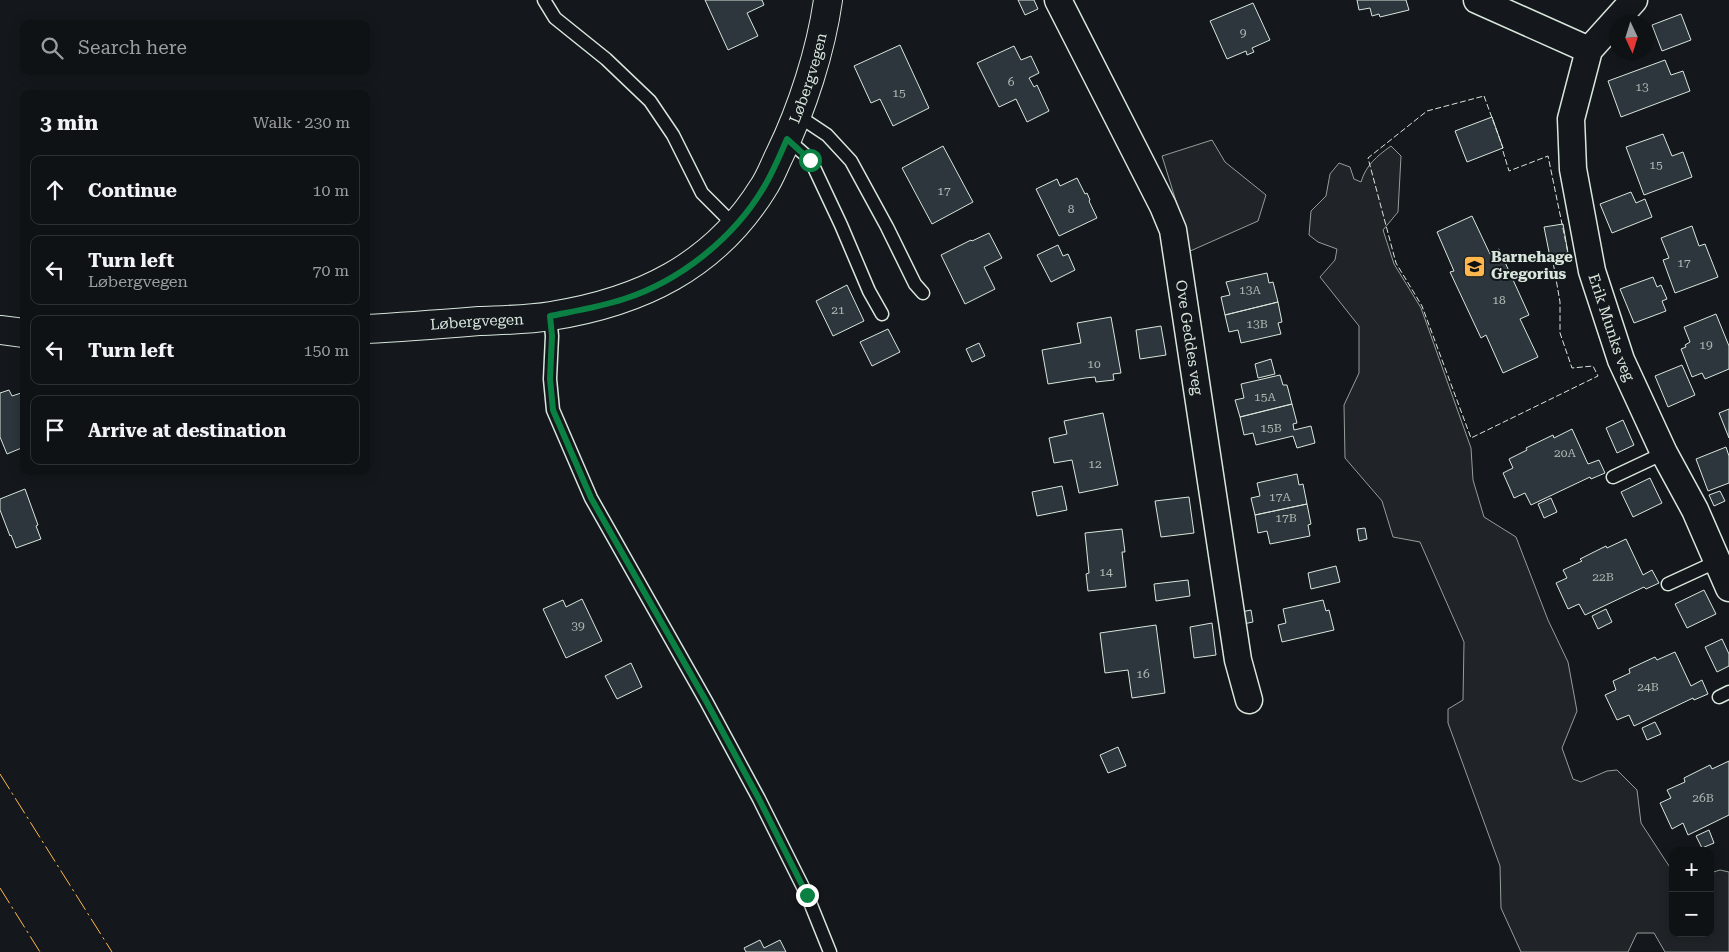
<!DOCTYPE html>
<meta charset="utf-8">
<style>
:root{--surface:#0f1215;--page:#1d2022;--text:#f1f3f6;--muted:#9b9ea0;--line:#2f3234}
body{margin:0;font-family:"Roboto Serif",serif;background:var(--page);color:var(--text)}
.controls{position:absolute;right:15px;bottom:15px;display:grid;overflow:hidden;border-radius:10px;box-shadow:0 2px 12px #0003}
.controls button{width:45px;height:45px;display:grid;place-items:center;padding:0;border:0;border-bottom:1px solid var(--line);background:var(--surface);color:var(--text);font:25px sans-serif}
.compass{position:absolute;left:1609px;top:15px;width:45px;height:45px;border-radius:50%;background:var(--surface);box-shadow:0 2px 12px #0003;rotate:176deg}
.stop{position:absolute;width:15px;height:15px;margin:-11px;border:4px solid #0b8043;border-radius:50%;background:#fff}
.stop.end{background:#0b8043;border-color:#fff;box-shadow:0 1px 5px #0008}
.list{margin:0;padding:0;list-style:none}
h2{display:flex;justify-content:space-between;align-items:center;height:65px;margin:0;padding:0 20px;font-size:21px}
h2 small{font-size:16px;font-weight:400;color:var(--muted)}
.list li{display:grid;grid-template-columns:32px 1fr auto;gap:15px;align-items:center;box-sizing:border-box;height:70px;margin:0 10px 10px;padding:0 10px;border:1px solid var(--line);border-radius:10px}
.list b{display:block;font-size:19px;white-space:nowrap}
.list p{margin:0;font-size:16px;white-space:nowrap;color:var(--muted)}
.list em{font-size:16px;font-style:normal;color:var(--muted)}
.icon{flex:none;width:28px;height:28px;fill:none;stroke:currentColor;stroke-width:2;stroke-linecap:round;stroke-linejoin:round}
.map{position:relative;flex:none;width:1729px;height:952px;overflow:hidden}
.search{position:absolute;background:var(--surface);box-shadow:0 2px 12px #0003;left:20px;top:20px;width:350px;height:55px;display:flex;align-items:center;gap:12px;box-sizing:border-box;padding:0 18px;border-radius:10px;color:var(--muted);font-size:19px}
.panel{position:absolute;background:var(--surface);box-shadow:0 2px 12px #0003;left:20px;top:90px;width:350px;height:385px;border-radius:10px}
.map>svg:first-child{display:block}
</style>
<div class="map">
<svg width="1729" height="952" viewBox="0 0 1729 952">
<rect width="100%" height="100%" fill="#14181c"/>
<path fill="#202428" stroke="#939e99" d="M 1212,140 L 1225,162 L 1266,195 L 1258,221 L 1188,252 L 1184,227 L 1162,156 Z
M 1391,146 L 1401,156 L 1398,212 L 1383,230 L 1394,264 L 1421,308 L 1471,448 L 1473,480 L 1484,517 L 1516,537 L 1548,620 L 1568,662 L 1577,711 L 1562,748 L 1573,779 L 1581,782 L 1607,771 L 1617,770 L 1637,790 L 1641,823 L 1673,872 L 1673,933 L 1710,933 L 1710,873 L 1720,870 L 1729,872 L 1729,952 L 1665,952 L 1654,933 L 1637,933 L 1628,952 L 1521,952 L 1501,908 L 1500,866 L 1448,723 L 1448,709 L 1463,700 L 1464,642 L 1420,542 L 1393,537 L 1382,501 L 1345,458 L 1344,405 L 1359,373 L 1359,326 L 1320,277 L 1335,260 L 1337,249 L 1318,242 L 1309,235 L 1311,211 L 1326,196 L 1330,174 L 1339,163 L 1350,167 L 1354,179 L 1361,182 C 1366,165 1377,156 1391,146 Z"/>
<path fill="#2c363c" stroke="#d8e6dc" d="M 705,0 L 762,0 L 764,5 L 747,13 L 758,36 L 728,50 Z
M 1018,0 L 1034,0 L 1038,9 L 1025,15 Z
M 1357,0 L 1406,0 L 1409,10 L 1380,17 L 1379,14 L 1372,16 L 1370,8 L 1359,10 Z
M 1253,3 L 1270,40 L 1252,48 L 1254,52 L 1247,55 L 1246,51 L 1227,59 L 1210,21 Z
M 1681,14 L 1691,40 L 1662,51 L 1652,25 Z
M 900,45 L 929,108 L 893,126 L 880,99 L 871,103 L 854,66 Z
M 1014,46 L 1021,60 L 1031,56 L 1039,73 L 1029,78 L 1034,87 L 1037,85 L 1049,111 L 1027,122 L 1016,99 L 999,107 L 977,63 Z
M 1665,60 L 1671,75 L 1683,71 L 1690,91 L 1621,117 L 1608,81 Z
M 1492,117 L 1503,148 L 1467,162 L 1455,131 Z
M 1663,134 L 1672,156 L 1683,152 L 1692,177 L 1644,195 L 1626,147 Z
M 943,146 L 973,202 L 932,224 L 902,168 Z
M 1077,178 L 1085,194 L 1087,193 L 1090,200 L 1089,201 L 1097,218 L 1059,236 L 1036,189 L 1057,179 L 1060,186 Z
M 1631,192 L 1636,203 L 1645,199 L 1652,217 L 1612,233 L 1600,204 Z
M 1472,216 L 1490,254 L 1499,249 L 1529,315 L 1520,319 L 1538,357 L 1503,373 L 1486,335 L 1481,338 L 1450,272 L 1454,271 L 1437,232 Z
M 1563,224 L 1568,253 L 1550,257 L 1544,227 Z
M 1692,226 L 1699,246 L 1705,244 L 1718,277 L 1675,293 L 1663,260 L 1669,258 L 1661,238 Z
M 989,233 L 1002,258 L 984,267 L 995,289 L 965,304 L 941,255 L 971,240 L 972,241 Z
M 1058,245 L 1063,256 L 1068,254 L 1075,270 L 1051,282 L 1037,255 Z
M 1267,273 L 1269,283 L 1273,282 L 1278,302 L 1225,315 L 1221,297 L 1230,295 L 1226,282 Z
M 1653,277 L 1657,287 L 1661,285 L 1667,299 L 1662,301 L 1666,311 L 1634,323 L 1620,289 Z
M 847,285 L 864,321 L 833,336 L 816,301 Z
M 1278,302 L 1282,322 L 1278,323 L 1281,334 L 1241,343 L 1238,330 L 1229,332 L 1225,315 Z
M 1716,314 L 1729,346 L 1729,369 L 1705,379 L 1702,373 L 1692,377 L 1681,349 L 1686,347 L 1685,345 L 1690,342 L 1684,327 Z
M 1111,317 L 1121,373 L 1113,374 L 1114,380 L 1096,382 L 1095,377 L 1085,378 L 1048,384 L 1042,350 L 1081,343 L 1077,323 Z
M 1161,326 L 1166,355 L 1140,359 L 1136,330 Z
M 888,329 L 900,352 L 872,366 L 860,342 Z
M 979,343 L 985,356 L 972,362 L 966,349 Z
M 1271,359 L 1275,374 L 1258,378 L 1255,364 Z
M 1682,365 L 1695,395 L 1668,407 L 1655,376 Z
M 1280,375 L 1283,385 L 1287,385 L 1292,404 L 1240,417 L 1235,400 L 1244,398 L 1241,384 Z
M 9,390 L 12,396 L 24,392 L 24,447 L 7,454 L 0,437 L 0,393 Z
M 1292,404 L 1297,423 L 1293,424 L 1294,430 L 1311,426 L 1315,443 L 1297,448 L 1293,436 L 1256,445 L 1253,433 L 1244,435 L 1240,417 Z
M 1729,409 L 1729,438 L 1719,413 Z
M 1103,413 L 1118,485 L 1079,493 L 1072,460 L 1054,463 L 1049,438 L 1067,434 L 1064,421 Z
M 1623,420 L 1634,445 L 1617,453 L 1606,428 Z
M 1572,429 L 1588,464 L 1599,460 L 1605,473 L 1591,479 L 1590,477 L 1531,505 L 1525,493 L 1514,498 L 1503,473 L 1513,468 L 1509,459 L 1527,450 L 1526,448 L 1553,435 L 1554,438 Z
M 1726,447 L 1729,456 L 1729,483 L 1708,491 L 1696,459 Z
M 1297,474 L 1299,485 L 1303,484 L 1307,504 L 1255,515 L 1251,498 L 1260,496 L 1257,483 Z
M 1650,478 L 1662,503 L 1633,517 L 1621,492 Z
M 1062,486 L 1067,510 L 1037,516 L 1032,492 Z
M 25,489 L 38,525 L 36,526 L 41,539 L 16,548 L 11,535 L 10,536 L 0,510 L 0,499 Z
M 1720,491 L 1725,501 L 1714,506 L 1709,495 Z
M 1189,497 L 1194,533 L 1161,537 L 1155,501 Z
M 1551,498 L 1557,512 L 1544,518 L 1538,504 Z
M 1307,504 L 1311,524 L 1308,525 L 1310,536 L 1270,544 L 1267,531 L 1258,533 L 1255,515 Z
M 1365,528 L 1367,539 L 1359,541 L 1357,529 Z
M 1122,529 L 1125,552 L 1122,552 L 1126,587 L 1088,591 L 1086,574 L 1089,573 L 1085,533 Z
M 1626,539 L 1643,575 L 1652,570 L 1659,583 L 1646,589 L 1644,587 L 1585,615 L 1579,604 L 1568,609 L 1556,583 L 1567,578 L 1563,570 L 1582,561 L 1580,559 L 1606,546 L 1607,548 Z
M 1336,566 L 1340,582 L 1311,589 L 1308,573 Z
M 1188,580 L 1190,596 L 1156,601 L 1154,584 Z
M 1704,590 L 1716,614 L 1687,628 L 1675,604 Z
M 582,599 L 602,641 L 566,658 L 543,609 L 563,600 L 566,607 Z
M 1323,600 L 1326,611 L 1329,610 L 1334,630 L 1282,642 L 1278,625 L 1286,623 L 1283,609 Z
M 1606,609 L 1612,622 L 1598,629 L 1592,616 Z
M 1251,610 L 1253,622 L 1238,625 L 1236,613 Z
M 1212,623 L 1216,655 L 1194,658 L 1190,627 Z
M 1156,625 L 1165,693 L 1132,698 L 1128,670 L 1105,673 L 1100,633 Z
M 1722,639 L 1729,654 L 1729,666 L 1717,672 L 1705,647 Z
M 1675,652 L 1691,686 L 1702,680 L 1708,694 L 1694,700 L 1693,698 L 1634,726 L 1629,715 L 1617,720 L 1605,695 L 1616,690 L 1613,681 L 1630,673 L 1629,669 L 1655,657 L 1657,660 Z
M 631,663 L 642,687 L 617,699 L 605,676 Z
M 1655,722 L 1661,734 L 1647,740 L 1642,728 Z
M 1118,747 L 1126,766 L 1108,773 L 1100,755 Z
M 1729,761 L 1729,815 L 1688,835 L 1683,823 L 1672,829 L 1660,803 L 1671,798 L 1667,790 L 1685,782 L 1684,778 L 1710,765 L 1712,769 Z
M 1709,830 L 1714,843 L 1702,848 L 1696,836 Z
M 760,940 L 764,948 L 780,940 L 786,952 L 746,952 L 744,948 Z"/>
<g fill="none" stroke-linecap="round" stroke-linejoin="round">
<defs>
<path id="service" d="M 544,0 L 555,18 L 606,59 L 650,101 L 673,135 L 702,193 L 735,226
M 797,115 L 827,135 L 851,161 L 887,227 L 915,284 L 923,293
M 787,139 L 810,159 L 841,225 L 869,291 L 882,314
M 550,316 L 552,336 L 550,379 L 553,410 L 591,498 L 706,701 L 759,799 L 807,895 L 830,952
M 1613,477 L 1664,453
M 1668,584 L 1718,561
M 1719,697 L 1729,692"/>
<g id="minor">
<path id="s1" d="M 1058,0 L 1163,206 L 1173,230 L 1238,660 L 1249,700"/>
<path d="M 1477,0 L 1589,50"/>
<path id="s2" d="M 1634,0 L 1589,50 L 1571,119 L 1573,169 L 1592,271 L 1621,360 L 1664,453 L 1695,510 L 1729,588"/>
</g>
<g id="tertiary">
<path id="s3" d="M 366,329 C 404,327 442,324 479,321 C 503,320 527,320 551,316 C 640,302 714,267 763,188 C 770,178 774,166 780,154 C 802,109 821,50 828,0"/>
<path d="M 0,330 L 24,333"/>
</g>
</defs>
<use href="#service" stroke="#d8e6dc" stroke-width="15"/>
<use href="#minor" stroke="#d8e6dc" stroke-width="29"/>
<use href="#tertiary" stroke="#d8e6dc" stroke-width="30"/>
<use href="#service" stroke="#14181c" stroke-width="12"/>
<use href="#minor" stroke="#14181c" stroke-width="26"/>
<use href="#tertiary" stroke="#14181c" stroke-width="28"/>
<path stroke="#d8e6dc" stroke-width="1" stroke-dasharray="6 2.5" stroke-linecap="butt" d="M 1484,96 L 1503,148 L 1502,148 L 1509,171 L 1548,156 L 1568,253 L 1552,256 L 1560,302 L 1560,333 L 1572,368 L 1593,366 L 1598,376 L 1471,438 L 1422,306 L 1396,263 L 1368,158 L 1427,111 Z"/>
<path stroke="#ffb74d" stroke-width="1" stroke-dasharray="18 4 2.5 4" stroke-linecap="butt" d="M 0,774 L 112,952
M 0,888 L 40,952"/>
</g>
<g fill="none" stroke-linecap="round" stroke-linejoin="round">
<path stroke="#0b8043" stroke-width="6" d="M 807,895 L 759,799 L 706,701 L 591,498 L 553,410 L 550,379 L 552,336 L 550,316 C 575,311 600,307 624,299 C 680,281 734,238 764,187 C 773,172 780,155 787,139 L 810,160"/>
</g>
<defs>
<symbol id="school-square" viewBox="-11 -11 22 22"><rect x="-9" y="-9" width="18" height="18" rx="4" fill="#ffb74d" stroke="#14181c"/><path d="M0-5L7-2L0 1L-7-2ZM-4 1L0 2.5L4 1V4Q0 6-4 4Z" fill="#111"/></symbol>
</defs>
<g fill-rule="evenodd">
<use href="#school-square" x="1462" y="254" width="25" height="25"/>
</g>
<g text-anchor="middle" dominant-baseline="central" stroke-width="4" stroke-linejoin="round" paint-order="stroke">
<g font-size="12" fill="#adbab4">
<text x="1243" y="33">9</text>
<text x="1011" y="82">6</text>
<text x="1642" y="87">13</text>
<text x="899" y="93">15</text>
<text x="1656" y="165">15</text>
<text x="944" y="191">17</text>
<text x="1071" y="209">8</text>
<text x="1684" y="263">17</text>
<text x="1250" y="290">13A</text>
<text x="1499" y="300">18</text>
<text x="838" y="310">21</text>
<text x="1257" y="324">13B</text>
<text x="1706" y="345">19</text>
<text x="1094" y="364">10</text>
<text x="1265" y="397">15A</text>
<text x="1271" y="428">15B</text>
<text x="1565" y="453">20A</text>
<text x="1095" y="464">12</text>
<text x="1280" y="497">17A</text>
<text x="1286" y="518">17B</text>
<text x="1106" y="572">14</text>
<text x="1603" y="577">22B</text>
<text x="578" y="626">39</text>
<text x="1143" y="674">16</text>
<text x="1648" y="687">24B</text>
<text x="1703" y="798">26B</text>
</g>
<g font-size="15" fill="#d8e6dc" stroke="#14181c">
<text stroke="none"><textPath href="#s3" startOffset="561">Løbergvegen</textPath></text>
<text stroke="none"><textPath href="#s3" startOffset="111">Løbergvegen</textPath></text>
<text stroke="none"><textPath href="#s2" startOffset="352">Erik Munks veg</textPath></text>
<text stroke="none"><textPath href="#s1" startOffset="366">Ove Geddes veg</textPath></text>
</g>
<g font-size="15" font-weight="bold" fill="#d8e6dc" stroke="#14181c" text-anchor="start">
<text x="1491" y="257">Barnehage<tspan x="1491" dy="17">Gregorius</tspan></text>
</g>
</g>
</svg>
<div class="controls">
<button>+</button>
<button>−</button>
</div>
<svg class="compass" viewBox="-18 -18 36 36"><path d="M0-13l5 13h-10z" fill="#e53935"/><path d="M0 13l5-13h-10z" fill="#9b9ea0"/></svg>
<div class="stop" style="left:810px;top:160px"></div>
<div class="stop end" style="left:807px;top:895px"></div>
<div class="search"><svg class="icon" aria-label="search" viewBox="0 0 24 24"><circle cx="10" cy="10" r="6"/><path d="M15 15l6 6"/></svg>Search here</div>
<section class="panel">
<h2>3 min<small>Walk · 230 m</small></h2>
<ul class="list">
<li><svg class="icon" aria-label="ahead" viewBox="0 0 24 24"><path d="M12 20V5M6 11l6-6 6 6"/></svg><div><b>Continue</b></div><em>10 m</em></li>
<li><svg class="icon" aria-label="left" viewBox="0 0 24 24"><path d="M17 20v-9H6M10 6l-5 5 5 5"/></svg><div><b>Turn left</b><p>Løbergvegen</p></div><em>70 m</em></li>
<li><svg class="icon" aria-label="left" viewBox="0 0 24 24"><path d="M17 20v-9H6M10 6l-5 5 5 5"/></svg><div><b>Turn left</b></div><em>150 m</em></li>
<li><svg class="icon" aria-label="arrive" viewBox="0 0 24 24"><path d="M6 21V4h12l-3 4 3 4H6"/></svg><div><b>Arrive at destination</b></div></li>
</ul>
</section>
</div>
